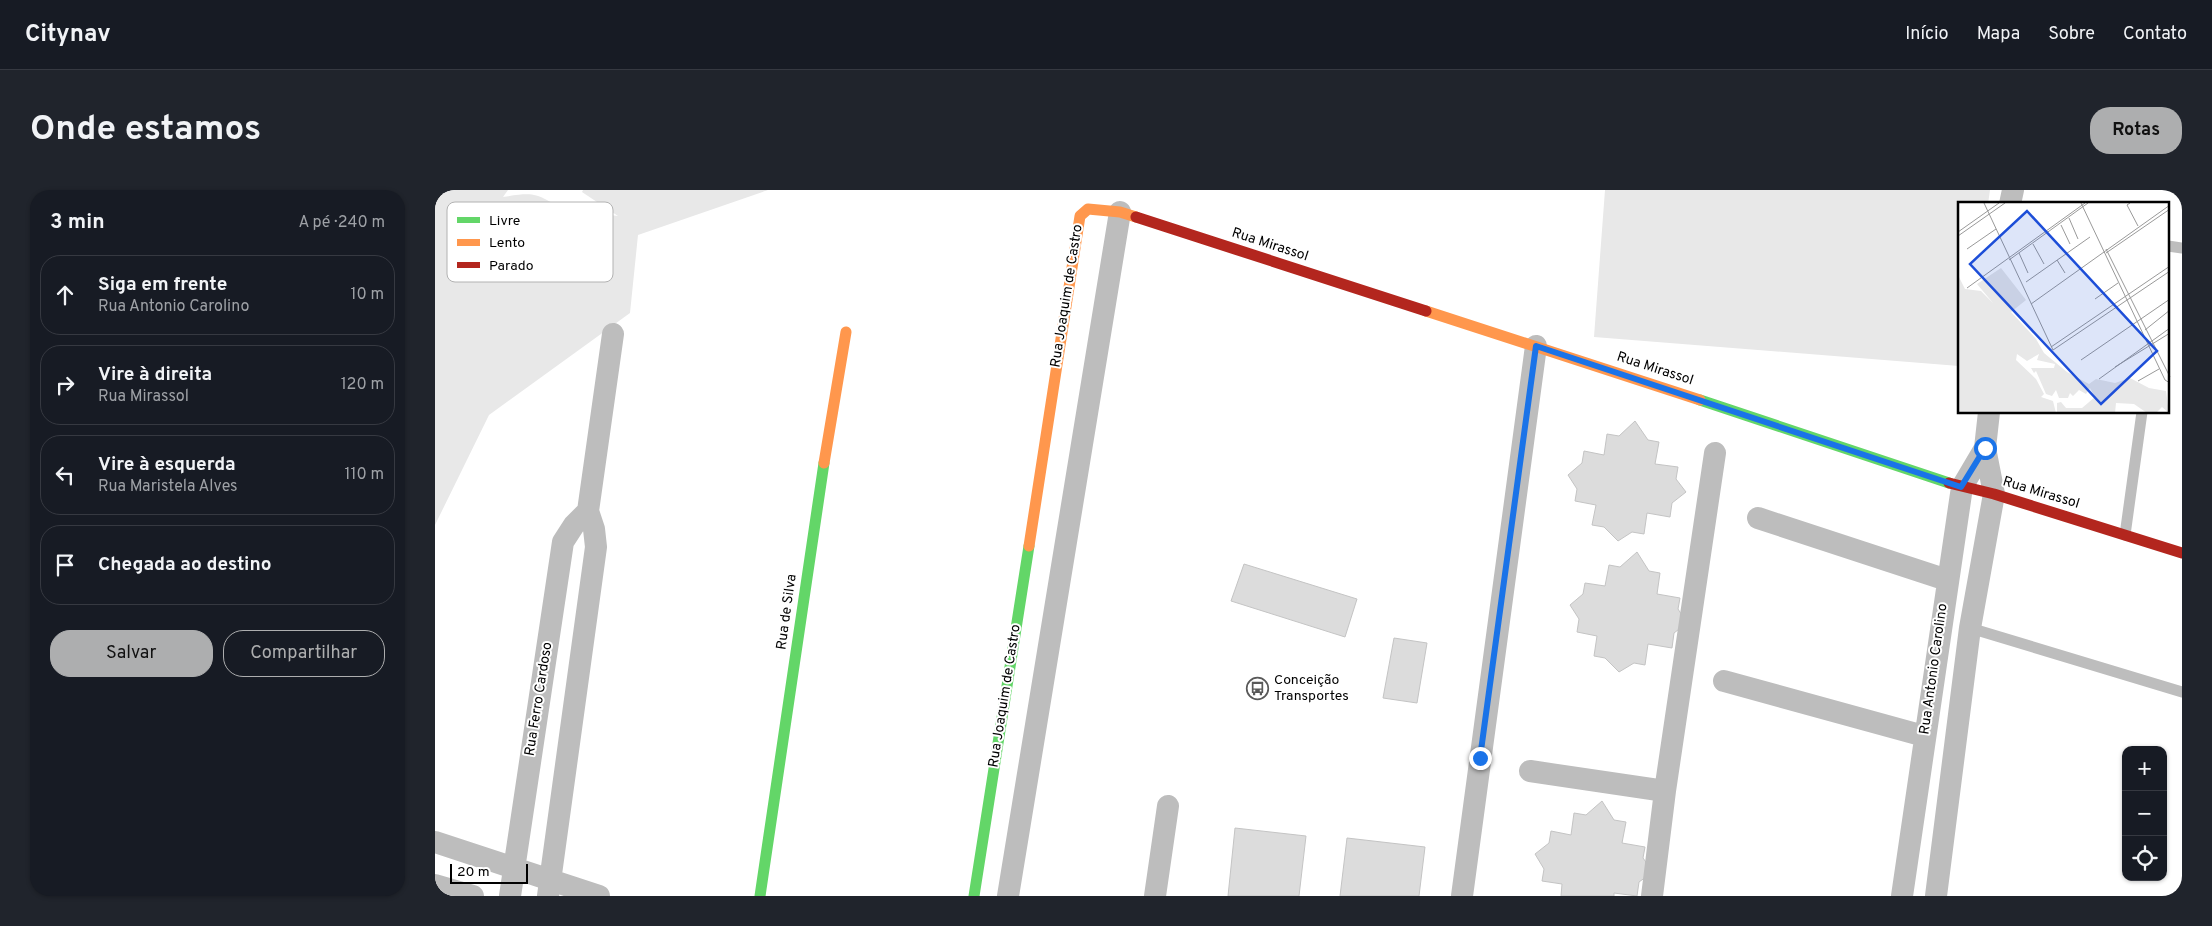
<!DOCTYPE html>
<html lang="pt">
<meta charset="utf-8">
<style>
:root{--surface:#171b24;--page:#20242c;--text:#f1f3f6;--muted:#9ea1a6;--line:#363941;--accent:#adaeaf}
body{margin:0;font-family:Overpass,sans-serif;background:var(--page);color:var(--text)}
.controls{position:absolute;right:15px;bottom:15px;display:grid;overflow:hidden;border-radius:10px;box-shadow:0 1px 4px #0004}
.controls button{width:45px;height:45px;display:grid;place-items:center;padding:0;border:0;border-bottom:1px solid var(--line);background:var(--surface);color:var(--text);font:25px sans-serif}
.scale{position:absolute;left:15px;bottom:12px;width:78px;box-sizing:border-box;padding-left:5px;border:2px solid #000;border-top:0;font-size:14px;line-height:18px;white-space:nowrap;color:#000;-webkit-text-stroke:4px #fff;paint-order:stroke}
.stop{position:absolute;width:15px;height:15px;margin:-11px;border:4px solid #1a73e8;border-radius:50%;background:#fff}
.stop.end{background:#1a73e8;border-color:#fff;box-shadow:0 1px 5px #0008}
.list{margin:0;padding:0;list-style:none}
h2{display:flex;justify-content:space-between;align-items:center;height:65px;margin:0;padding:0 20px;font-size:21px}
h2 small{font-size:16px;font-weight:400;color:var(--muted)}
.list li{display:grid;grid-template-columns:32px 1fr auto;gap:15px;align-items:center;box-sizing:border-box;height:80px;margin:0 10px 10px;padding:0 10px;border:1px solid var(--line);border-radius:20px}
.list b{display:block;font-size:19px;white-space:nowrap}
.list p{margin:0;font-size:16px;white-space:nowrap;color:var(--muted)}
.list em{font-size:16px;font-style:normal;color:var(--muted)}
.actions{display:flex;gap:10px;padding:15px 20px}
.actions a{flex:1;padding:11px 0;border:1px solid var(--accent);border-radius:20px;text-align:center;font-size:18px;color:var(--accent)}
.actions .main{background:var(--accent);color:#111}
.icon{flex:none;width:28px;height:28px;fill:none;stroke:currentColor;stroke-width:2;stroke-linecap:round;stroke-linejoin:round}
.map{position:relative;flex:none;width:1747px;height:706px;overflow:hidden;border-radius:20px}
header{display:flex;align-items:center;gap:30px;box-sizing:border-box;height:70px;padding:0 25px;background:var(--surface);border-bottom:1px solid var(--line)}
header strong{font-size:24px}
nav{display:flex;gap:28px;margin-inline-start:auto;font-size:18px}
.intro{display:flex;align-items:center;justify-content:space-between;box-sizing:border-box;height:120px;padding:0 30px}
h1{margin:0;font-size:35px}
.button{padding:12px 22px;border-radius:20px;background:var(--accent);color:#111;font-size:18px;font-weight:700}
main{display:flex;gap:30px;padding:0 30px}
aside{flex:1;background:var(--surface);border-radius:20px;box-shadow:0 1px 4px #0004}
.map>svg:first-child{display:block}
</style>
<header>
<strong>Citynav</strong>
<nav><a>Início</a><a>Mapa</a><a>Sobre</a><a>Contato</a></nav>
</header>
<div class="intro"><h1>Onde estamos</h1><a class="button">Rotas</a></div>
<main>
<aside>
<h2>3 min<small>A pé · 240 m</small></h2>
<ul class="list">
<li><svg class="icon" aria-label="ahead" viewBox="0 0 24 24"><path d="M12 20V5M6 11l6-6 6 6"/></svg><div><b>Siga em frente</b><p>Rua Antonio Carolino</p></div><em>10 m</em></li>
<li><svg class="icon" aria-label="right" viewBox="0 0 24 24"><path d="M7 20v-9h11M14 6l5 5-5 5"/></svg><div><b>Vire à direita</b><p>Rua Mirassol</p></div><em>120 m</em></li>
<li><svg class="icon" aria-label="left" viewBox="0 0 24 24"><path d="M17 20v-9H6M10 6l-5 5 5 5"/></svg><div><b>Vire à esquerda</b><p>Rua Maristela Alves</p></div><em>110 m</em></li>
<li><svg class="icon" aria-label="arrive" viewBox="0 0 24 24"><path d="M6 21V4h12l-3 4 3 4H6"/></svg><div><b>Chegada ao destino</b></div></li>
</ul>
<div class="actions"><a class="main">Salvar</a><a>Compartilhar</a></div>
</aside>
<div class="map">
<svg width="1747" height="706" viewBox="0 0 1747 706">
<rect width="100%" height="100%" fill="#fff"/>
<path fill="#e8e8e8" d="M 0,0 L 73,0 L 68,7 C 109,0 100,8 133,19 C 148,24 168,24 183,26 L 147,2 L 148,0 L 333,0 L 203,45 L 195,123 L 54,225 L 0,335 Z
M 1170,0 L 1555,0 L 1553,14 L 1524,14 L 1524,176 L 1159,147 Z"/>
<path fill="#dcdcdc" stroke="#c4c4c4" d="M 1200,231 L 1213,250 L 1224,252 L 1220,274 L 1243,277 L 1241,289 L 1251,302 L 1237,313 L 1235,327 L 1212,323 L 1209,344 L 1197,342 L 1183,351 L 1169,337 L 1157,335 L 1161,315 L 1140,311 L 1142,299 L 1133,285 L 1147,273 L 1149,261 L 1169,265 L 1172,244 L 1184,246 Z
M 1202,362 L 1214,381 L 1225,383 L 1222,404 L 1245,408 L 1243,419 L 1252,433 L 1239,443 L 1237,458 L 1213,454 L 1210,475 L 1199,473 L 1184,482 L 1170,468 L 1159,466 L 1162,446 L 1142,442 L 1144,429 L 1135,415 L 1148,404 L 1150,393 L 1170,396 L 1174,375 L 1185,377 Z
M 809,374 L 922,409 L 910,447 L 796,411 Z
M 959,448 L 992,453 L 982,513 L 948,508 Z
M 1167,611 L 1179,630 L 1191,632 L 1187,653 L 1210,657 L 1208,668 L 1218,682 L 1204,692 L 1202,706 L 1179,703 L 1179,706 L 1126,706 L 1127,694 L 1107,691 L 1109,679 L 1100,664 L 1114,653 L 1116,641 L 1136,645 L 1139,623 L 1151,625 Z
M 800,638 L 871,646 L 864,706 L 793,706 Z
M 912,648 L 990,657 L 984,706 L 905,706 Z"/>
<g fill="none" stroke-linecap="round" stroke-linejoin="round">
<path stroke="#bdbdbd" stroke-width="11" d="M 1733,56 L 1747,58
M 1690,345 L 1707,222
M 1535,438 L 1747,502"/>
<path stroke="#bdbdbd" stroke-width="22" d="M 1575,14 L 1578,0
M 1323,328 L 1512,390
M 1289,491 L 1489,546
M 1095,581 L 1230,601
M 0,652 L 164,706
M 0,695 L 38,706
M 75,706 L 128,352 L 139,335 L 153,321
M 113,706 L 161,357 L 159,339 L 153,321 L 178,144
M 573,706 L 685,22
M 720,706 L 733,616
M 1027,706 L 1101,156
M 1217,706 L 1230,601 L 1280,263
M 1467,706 L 1527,297 L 1550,258
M 1501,706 L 1535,438 L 1559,304 L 1550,258 L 1554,222"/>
<path stroke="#63d668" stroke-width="11" d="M 1265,210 L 1514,293
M 325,706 L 389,273
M 539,706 L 594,356"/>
<path stroke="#ff974d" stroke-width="11" d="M 991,121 L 1265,210
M 389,273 L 411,142
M 594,356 L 645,26 L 653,19 L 685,22 L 701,27"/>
<path stroke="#b3261e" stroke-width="11" d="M 701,27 L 991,121
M 1514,293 L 1559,304 L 1747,363"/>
</g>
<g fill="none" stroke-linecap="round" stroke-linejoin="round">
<path stroke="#1a73e8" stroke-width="6" d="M 1045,568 L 1101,156 L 1526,297 L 1550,258"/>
</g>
<defs>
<symbol id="bus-ring" viewBox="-11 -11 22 22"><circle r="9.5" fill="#fff" stroke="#595959" stroke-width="1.5"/><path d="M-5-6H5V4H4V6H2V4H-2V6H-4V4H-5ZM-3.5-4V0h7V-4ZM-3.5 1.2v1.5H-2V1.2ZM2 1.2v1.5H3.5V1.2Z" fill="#595959"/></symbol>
</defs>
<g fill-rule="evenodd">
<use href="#bus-ring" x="810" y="486" width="25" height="25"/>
</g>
<g text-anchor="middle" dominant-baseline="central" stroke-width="4" stroke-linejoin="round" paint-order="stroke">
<g font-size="14" fill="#000" stroke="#fff">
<text transform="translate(835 55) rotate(18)">Rua Mirassol</text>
<text transform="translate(632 106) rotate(-81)">Rua Joaquim de Castro</text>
<text transform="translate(1220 179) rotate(18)">Rua Mirassol</text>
<text transform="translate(1606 303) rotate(17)">Rua Mirassol</text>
<text transform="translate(352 422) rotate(-82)">Rua de Silva</text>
<text transform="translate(1499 479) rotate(-82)">Rua Antonio Carolino</text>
<text transform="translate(570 506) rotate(-81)">Rua Joaquim de Castro</text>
<text transform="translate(104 509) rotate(-81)">Rua Ferro Cardoso</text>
</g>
<g font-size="14" fill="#000" stroke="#fff" text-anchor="start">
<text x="839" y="490">Conceição<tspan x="839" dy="16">Transportes</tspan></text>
</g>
</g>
<g transform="translate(1523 12)">
<rect width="211" height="211" fill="#fff"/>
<path d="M 43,66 L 68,98 L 53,110 L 78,137 L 86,151 L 109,170 L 131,182 L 138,177 L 157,181 L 172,176 L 191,186 L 208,189 L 211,211 L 204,205 L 198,211 L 189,211 L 176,202 L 158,201 L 157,211 L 99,211 L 99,201 L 103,200 L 108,206 L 124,206 L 137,195 L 132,186 L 128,192 L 121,188 L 115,194 L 112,191 L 110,196 L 101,196 L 98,188 L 94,194 L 88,192 L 78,169 L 76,171 L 73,166 L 96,166 L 97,162 L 79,158 L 81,152 L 69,159 L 59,152 L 58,158 L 78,177 L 86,192 L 83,195 L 95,199 L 98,211 L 0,211 L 0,73 L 7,87 L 23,89 L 35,101 L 19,82 Z" fill="#e8e8e8"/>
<path fill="none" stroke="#999" stroke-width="1" d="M 26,1 L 95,148 L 212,69M 123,1 L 207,178 L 212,181M 172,1 L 169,3 L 180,24M 111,16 L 120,37M 103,23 L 112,42M 0,30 L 41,1M 0,34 L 47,1M 75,42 L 86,62M 9,47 L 38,27M 148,47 L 212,175M 61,51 L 70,71M 148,51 L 212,7M 51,58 L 130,1M 99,58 L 107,71M 68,80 L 132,35M 9,86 L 127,1M 137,97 L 160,81M 73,102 L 212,3M 187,128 L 212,108M 93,145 L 212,64M 123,158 L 212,97M 157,165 L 212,131M 141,177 L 212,126M 180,179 L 201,167"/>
<path fill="#1d4ed8" fill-opacity="0.15" stroke="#1d4ed8" stroke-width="2.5" d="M 69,9 L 199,149 L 143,202 L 12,62 Z"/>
<rect width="211" height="211" fill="none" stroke="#000" stroke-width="2.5"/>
</g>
<rect x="12" y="12" width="166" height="80" rx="8" fill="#fff" stroke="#b2b2b2" stroke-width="1"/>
<rect x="22" y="27" width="23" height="6" fill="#63d668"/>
<rect x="22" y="49" width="23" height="7" fill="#ff974d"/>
<rect x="22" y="72" width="23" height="6" fill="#b3261e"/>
<g font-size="14" fill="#000">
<text x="54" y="35">Livre</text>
<text x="54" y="57">Lento</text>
<text x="54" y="80">Parado</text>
</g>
</svg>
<div class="controls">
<button>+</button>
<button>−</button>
<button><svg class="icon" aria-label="locate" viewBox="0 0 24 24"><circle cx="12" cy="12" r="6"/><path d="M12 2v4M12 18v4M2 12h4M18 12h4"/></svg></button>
</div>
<div class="scale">20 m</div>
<div class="stop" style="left:1550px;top:258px"></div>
<div class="stop end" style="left:1045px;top:568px"></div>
</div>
</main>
